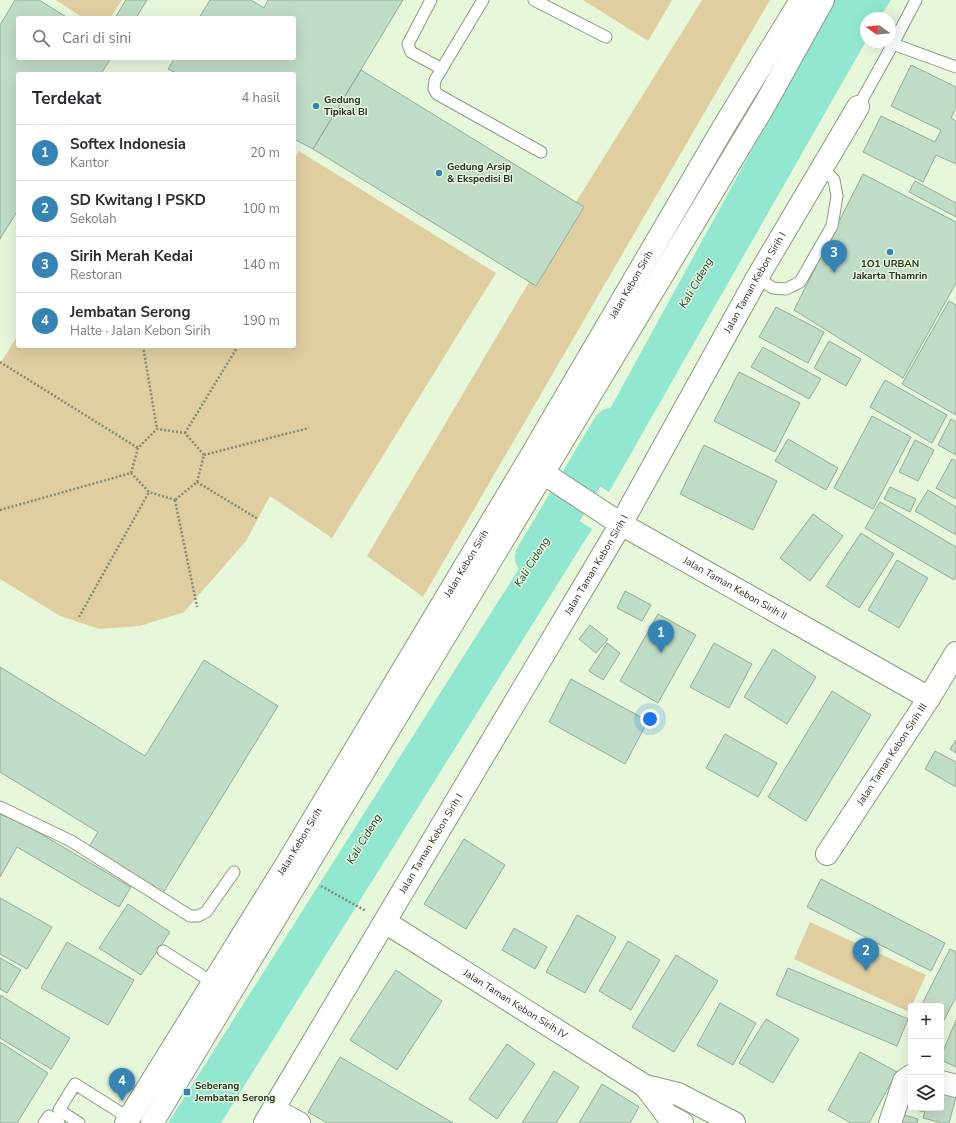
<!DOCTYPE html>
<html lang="id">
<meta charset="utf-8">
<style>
:root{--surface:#fff;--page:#f2f2f3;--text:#2b2b33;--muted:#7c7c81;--line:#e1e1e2;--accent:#3684b6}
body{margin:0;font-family:"Nunito Sans",sans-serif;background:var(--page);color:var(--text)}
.controls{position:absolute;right:12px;bottom:12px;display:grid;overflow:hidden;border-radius:4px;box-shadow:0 4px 16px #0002}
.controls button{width:36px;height:36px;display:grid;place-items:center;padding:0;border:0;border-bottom:1px solid var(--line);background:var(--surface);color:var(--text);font:20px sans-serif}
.compass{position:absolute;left:860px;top:12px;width:36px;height:36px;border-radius:50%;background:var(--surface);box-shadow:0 4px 16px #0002;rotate:285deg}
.you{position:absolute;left:650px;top:719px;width:14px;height:14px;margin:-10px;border:3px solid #fff;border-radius:50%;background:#1a73e8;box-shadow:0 0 0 6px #1a73e833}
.badge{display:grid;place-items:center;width:26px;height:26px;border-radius:50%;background:var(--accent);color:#fff;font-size:13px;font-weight:700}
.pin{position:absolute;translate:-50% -33px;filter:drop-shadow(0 1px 2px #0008)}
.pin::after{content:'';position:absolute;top:21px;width:14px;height:12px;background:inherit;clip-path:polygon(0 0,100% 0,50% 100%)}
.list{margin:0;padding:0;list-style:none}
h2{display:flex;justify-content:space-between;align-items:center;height:52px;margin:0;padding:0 16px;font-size:17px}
h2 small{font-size:13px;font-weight:400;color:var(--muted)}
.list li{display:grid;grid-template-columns:26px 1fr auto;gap:12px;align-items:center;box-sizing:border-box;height:56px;padding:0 16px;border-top:1px solid var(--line)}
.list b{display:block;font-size:15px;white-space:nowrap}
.list p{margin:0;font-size:13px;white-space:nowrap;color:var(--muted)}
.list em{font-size:13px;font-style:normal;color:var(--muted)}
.icon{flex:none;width:22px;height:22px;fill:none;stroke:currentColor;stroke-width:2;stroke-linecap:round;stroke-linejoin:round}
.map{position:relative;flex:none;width:956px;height:1123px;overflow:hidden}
.search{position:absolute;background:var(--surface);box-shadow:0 4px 16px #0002;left:16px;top:16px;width:280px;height:44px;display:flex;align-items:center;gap:10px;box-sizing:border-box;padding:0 14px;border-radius:4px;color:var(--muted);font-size:15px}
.panel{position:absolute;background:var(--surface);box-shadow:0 4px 16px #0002;left:16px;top:72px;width:280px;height:276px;border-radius:4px}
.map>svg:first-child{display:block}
</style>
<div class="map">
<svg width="956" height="1123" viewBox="0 0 956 1123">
<rect width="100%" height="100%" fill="#e6f7da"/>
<path fill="#e0cea1" d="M 56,0 L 122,0 L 110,18 L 83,18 Z
M 583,0 L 672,0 L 648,41 Z
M 702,0 L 770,0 L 423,597 L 367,556 L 529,282 L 536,286 L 584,207 L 576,202 Z
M 299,151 L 496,273 L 332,538 L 270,496 L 246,541 L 184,612 L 140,626 L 99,629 L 60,616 L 0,579 L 0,364 L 18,335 L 18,346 L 294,346 L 294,159 Z
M 810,922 L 926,975 L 909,1012 L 794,959 Z"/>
<path fill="#92e7d0" d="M 834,0 L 891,0 L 879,18 L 866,18 L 866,41 L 609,492 L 576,471 Z
M 558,507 L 592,529 L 221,1123 L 168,1123 Z"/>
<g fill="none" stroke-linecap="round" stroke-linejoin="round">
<path stroke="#92e7d0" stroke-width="40" d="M 535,557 L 612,428"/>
</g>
<path fill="#bfdcc6" stroke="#91ad98" d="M 15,0 L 39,0 L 68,18 L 18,18 L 18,58 L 111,58 L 101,74 L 18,74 L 18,210 L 0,239 L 0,25 Z
M 126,0 L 147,0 L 136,18 L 115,18 Z
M 210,0 L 251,0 L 264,8 L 268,0 L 403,0 L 313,149 L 294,139 L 294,74 L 178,74 L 168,69 L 175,58 L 294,58 L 294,18 L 199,18 Z
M 911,65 L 956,87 L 956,107 L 951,118 L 956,121 L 956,164 L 936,155 L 923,182 L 863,152 L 881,116 L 935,142 L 941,130 L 891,106 Z
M 361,70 L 584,207 L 536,286 L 313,149 Z
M 863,174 L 956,222 L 956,283 L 903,378 L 794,310 Z
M 915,181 L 956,203 L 956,217 L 909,192 Z
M 949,301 L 956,305 L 956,415 L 902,384 Z
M 776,307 L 824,332 L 808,363 L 759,337 Z
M 829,341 L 861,359 L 846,386 L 814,368 Z
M 763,347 L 821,379 L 809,399 L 751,367 Z
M 739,372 L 800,403 L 775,452 L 714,421 Z
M 885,380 L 947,415 L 932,443 L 870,407 Z
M 872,416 L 911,437 L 873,509 L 834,488 Z
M 951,419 L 956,422 L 956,455 L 938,445 Z
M 788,439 L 838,468 L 826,490 L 775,461 Z
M 915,440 L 934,450 L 918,481 L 899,472 Z
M 704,445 L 777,481 L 753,530 L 680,494 Z
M 952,459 L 956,461 L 956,499 L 936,488 Z
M 890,487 L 916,499 L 910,512 L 884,499 Z
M 928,490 L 956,507 L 956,535 L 915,511 Z
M 880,502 L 956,547 L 956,576 L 954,580 L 865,528 Z
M 813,514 L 843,536 L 810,581 L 780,558 Z
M 861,533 L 894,554 L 859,608 L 826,586 Z
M 897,560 L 928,578 L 899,628 L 868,610 Z
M 625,591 L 651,605 L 642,621 L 617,608 Z
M 658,614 L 696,635 L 658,703 L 620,681 Z
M 590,625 L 608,639 L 596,653 L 579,639 Z
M 607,643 L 620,653 L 603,680 L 589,671 Z
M 714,643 L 752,664 L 729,708 L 690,687 Z
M 773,649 L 816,677 L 787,724 L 744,697 Z
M 204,660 L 278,706 L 163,893 L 89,847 L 98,832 L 0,772 L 0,667 L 145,756 Z
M 571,679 L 648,721 L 625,764 L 549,722 Z
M 832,691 L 871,715 L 806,821 L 768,797 Z
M 725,734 L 777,763 L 758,797 L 706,768 Z
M 956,740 L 956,753 L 950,749 Z
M 935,751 L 956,762 L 956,787 L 925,769 Z
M 2,811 L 131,887 L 119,907 L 17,847 L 0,877 L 0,814 Z
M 464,839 L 505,865 L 466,929 L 424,904 Z
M 821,879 L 945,943 L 931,971 L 807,907 Z
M 0,898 L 52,927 L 27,969 L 0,954 Z
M 128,904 L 170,932 L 141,975 L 99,948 Z
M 577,915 L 616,937 L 585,993 L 546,972 Z
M 514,928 L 547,947 L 535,969 L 502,950 Z
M 628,941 L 660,960 L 631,1010 L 599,991 Z
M 67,942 L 134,980 L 108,1025 L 41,988 Z
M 950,949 L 956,952 L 956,997 L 941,1026 L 941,1006 L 921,1006 Z
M 676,955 L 718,981 L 674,1052 L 632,1027 Z
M 0,958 L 21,970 L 7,993 L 0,989 Z
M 788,968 L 908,1019 L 897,1046 L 776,995 Z
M 396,970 L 442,1001 L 397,1070 L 350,1040 Z
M 0,995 L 70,1038 L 51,1069 L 0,1038 Z
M 720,1003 L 756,1023 L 733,1065 L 697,1045 Z
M 766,1019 L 799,1039 L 773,1083 L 739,1063 Z
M 956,1020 L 956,1067 L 941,1060 L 941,1056 Z
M 0,1042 L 48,1073 L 17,1123 L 0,1123 Z
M 507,1044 L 535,1064 L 497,1119 L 469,1099 Z
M 860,1052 L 897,1072 L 869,1123 L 851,1123 L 828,1110 Z
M 340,1057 L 453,1123 L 327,1123 L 308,1112 Z
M 554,1071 L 579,1087 L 556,1123 L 522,1123 Z
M 911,1082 L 911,1108 L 925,1108 L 924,1112 L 900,1106 Z
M 602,1084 L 639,1107 L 630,1123 L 579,1123 Z
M 941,1085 L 956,1089 L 956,1097 L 949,1123 L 942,1123 L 923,1118 L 926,1108 L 941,1108 Z
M 897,1113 L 918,1119 L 917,1123 L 894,1123 Z"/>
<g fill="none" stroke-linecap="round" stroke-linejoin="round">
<defs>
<path id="lane" d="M 431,0 L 408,44 L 411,52 L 442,69
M 483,0 L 435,80 L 434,89 L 437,94 L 541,152
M 534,0 L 606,37
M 893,44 L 956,67
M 858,107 L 893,44 L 916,0
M 757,278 L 773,288 L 786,289 L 800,282 L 832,226 L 837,196 L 834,180 L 822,167
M 0,807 L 71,841 L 190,916 L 198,916 L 206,912 L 234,872
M 163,951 L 212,982
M 44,1123 L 49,1116 L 59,1123
M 79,1123 L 59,1110 L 75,1084 L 129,1118"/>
<g id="street">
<path id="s1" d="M 543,473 L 621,524 L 929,698"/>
<path id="s2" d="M 827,854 L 929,698 L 956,653"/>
<path id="s3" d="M 385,922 L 645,1086 L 678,1094 L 734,1123"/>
<path d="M 941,1082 L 956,1086"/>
<path d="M 645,1086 L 667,1115 L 682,1123"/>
<path d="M 273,1109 L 299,1123"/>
<path id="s4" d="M 265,1123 L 621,524 L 757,278 L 858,107"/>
<path d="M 890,1123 L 904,1081 L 911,1076"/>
</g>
<g id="primary">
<path id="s5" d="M 126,1123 L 286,865 L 534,451 L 723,128 L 801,0"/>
<path d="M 152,1123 L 764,106 L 823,0"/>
</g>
</defs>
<use href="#lane" stroke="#8b9b7f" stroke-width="13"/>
<use href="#street" stroke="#8b9b7f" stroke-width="24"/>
<use href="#primary" stroke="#8b9b7f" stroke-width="24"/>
<path stroke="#818c78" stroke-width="2.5" stroke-dasharray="2 2" stroke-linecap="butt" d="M 143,346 L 157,429
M 0,362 L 138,448
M 185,433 L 238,346
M 204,455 L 309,428
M 131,473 L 138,448 L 157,429 L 185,433 L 204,455 L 197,482 L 175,500
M 197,482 L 258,519
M 175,500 L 197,607
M 0,510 L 131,473 L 149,492 L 175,500
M 79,617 L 149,492
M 321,886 L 366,911"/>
<use href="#lane" stroke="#fff" stroke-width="11"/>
<use href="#street" stroke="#fff" stroke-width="22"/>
<use href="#primary" stroke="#fff" stroke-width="22"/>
</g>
<g fill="#3684b6" stroke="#e6f7da" stroke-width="1.5">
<circle cx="316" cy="106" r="4"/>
<circle cx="439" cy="173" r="4"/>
<circle cx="890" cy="252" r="4"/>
<rect x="183" y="1088" width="8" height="8" rx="2"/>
</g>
<g text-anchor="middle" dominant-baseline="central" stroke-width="3" stroke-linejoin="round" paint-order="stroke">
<g font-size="10" font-weight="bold" fill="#282e23" stroke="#e6f7da" text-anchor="start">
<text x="324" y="100">Gedung<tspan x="324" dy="12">Tipikal BI</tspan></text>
<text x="447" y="167">Gedung Arsip<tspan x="447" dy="12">&amp; Ekspedisi BI</tspan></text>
<text x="890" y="264" text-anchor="middle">1O1 URBAN<tspan x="890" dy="12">Jakarta Thamrin</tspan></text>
<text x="195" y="1086">Seberang<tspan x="195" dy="12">Jembatan Serong</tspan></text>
</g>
<g font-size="10" fill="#282e23" stroke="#e6f7da">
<text stroke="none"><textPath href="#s4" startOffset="973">Jalan Taman Kebon Sirih I</textPath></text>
<text stroke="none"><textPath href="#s5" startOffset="979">Jalan Kebon Sirih</textPath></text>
<text stroke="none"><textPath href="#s5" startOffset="655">Jalan Kebon Sirih</textPath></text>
<text stroke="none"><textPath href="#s4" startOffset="649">Jalan Taman Kebon Sirih I</textPath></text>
<text stroke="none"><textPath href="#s1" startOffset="224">Jalan Taman Kebon Sirih II</textPath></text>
<text stroke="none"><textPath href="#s2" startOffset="119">Jalan Taman Kebon Sirih III</textPath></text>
<text stroke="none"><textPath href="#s5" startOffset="331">Jalan Kebon Sirih</textPath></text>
<text stroke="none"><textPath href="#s4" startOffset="325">Jalan Taman Kebon Sirih I</textPath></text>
<text stroke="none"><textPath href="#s3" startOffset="154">Jalan Taman Kebon Sirih IV</textPath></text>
</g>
<g font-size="11" font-style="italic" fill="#133a31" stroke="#e6f7da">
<text transform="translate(696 283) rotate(-60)">Kali Cideng</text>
<text transform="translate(532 562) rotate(-58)">Kali Cideng</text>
<text transform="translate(364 839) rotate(-59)">Kali Cideng</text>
</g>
</g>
</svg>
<div class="controls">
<button>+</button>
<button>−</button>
<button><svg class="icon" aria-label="layers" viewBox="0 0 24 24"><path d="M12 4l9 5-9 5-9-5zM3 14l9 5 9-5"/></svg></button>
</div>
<svg class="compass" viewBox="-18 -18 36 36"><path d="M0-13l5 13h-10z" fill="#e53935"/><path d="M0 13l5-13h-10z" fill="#7c7c81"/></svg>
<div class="you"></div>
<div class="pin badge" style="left:661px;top:653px">1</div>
<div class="pin badge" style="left:866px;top:971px">2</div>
<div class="pin badge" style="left:834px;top:273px">3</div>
<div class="pin badge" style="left:122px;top:1101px">4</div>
<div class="search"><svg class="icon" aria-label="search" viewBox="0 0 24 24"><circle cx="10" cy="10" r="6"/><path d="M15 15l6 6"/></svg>Cari di sini</div>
<section class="panel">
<h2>Terdekat<small>4 hasil</small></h2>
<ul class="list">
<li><span class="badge">1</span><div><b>Softex Indonesia</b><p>Kantor</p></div><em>20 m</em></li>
<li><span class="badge">2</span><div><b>SD Kwitang I PSKD</b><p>Sekolah</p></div><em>100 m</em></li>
<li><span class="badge">3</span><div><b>Sirih Merah Kedai</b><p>Restoran</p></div><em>140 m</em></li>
<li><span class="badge">4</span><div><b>Jembatan Serong</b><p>Halte · Jalan Kebon Sirih</p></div><em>190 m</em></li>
</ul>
</section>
</div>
